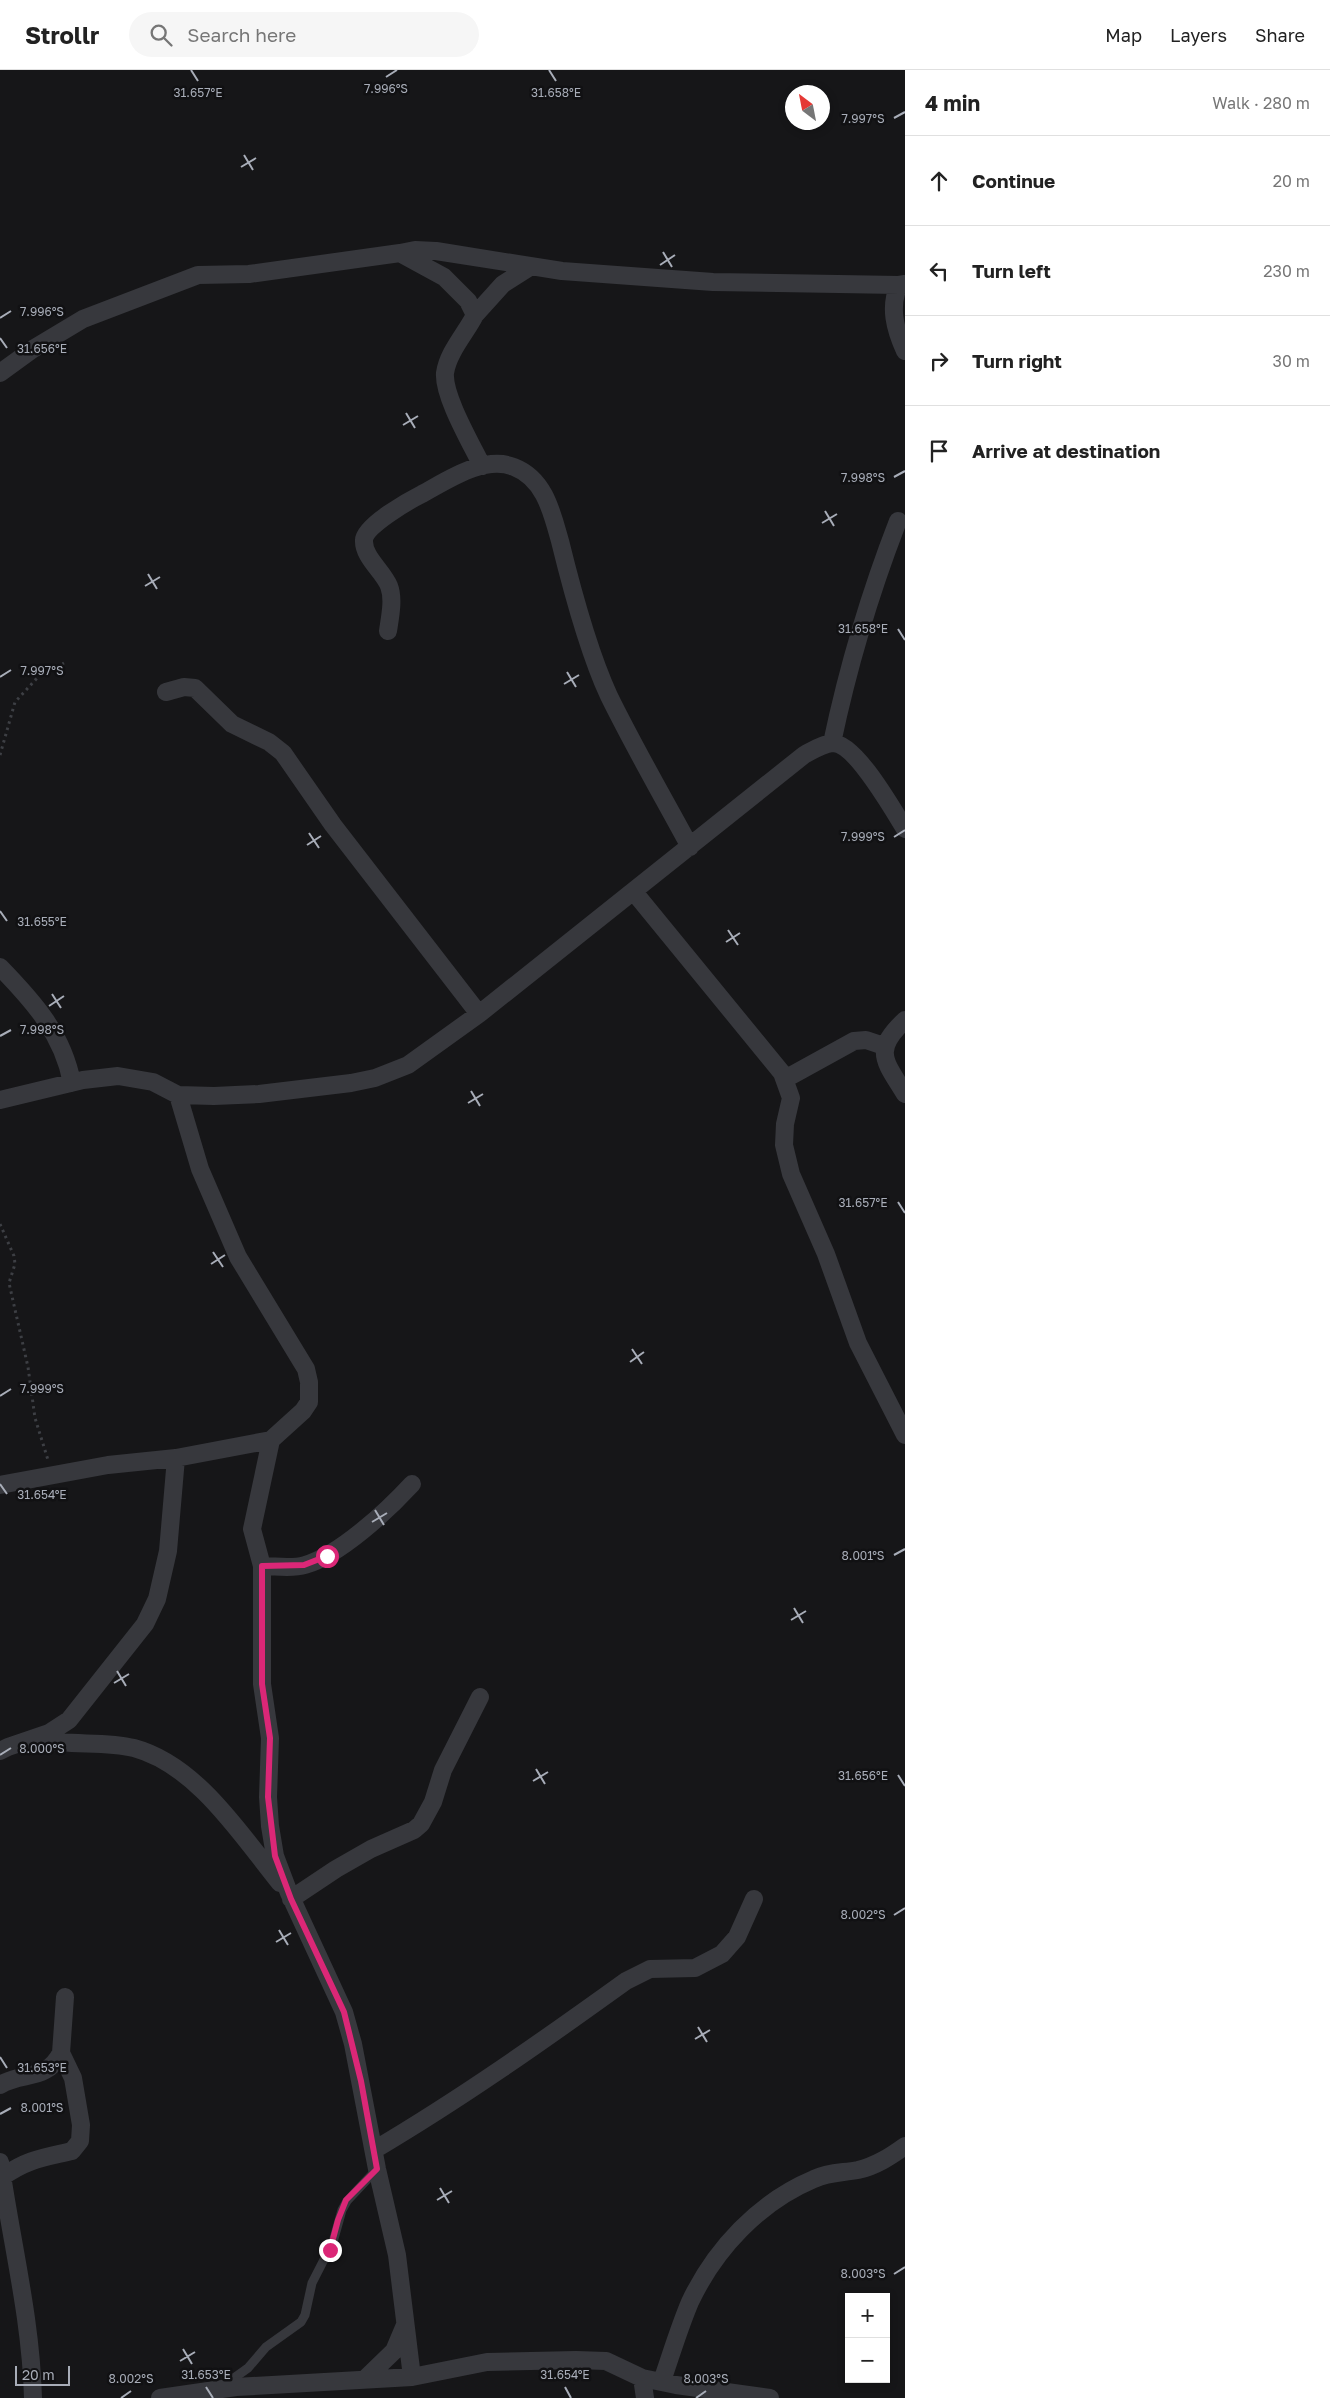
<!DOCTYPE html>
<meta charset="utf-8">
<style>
:root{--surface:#fff;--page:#f6f6f6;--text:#222;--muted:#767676;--line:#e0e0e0}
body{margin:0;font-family:"Golos Text",sans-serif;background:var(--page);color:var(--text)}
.controls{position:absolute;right:15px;bottom:15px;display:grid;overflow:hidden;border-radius:0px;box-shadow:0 2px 8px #0003}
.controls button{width:45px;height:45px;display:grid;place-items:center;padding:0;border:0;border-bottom:1px solid var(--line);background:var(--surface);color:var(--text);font:25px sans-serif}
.compass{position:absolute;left:785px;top:15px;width:45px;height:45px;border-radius:50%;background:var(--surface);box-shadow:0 2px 8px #0003;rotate:328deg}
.scale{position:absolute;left:15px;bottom:12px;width:55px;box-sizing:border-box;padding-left:5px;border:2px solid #a8adb8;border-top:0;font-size:14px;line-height:18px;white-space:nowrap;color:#a8adb8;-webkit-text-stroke:4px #111113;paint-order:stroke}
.stop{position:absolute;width:15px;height:15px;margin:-11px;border:4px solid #db2777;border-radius:50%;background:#fff}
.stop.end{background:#db2777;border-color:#fff;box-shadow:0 1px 5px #0008}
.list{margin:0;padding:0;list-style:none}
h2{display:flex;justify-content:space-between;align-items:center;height:65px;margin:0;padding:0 20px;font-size:21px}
h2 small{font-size:16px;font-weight:400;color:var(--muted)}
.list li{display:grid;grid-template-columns:32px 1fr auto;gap:15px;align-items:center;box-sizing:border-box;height:90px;padding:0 20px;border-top:1px solid var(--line)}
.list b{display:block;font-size:19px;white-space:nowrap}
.list em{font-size:16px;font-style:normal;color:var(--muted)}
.icon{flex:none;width:28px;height:28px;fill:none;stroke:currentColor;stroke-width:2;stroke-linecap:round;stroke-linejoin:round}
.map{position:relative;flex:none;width:905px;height:2328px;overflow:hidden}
header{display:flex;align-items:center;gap:30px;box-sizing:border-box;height:70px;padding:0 25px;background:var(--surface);border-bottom:1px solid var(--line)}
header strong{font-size:24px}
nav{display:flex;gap:28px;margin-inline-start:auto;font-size:18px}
.search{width:350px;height:45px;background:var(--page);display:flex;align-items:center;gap:12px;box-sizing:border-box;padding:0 18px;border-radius:28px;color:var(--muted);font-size:19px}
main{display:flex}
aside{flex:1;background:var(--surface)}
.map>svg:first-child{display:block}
</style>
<header>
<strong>Strollr</strong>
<div class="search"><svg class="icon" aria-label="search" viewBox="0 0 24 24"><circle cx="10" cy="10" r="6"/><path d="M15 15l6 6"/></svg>Search here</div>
<nav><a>Map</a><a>Layers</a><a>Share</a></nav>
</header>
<main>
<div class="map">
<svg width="905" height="2328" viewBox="0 0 905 2328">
<rect width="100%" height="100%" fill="#161618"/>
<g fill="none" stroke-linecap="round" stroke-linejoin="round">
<path stroke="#3d3f44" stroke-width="3" stroke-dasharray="2.5 4" stroke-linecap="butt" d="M 0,685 L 15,632 L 39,606 L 64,593
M 0,1154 L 14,1186 L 15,1194 L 9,1213 L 28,1297 L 35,1348 L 48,1390"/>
<path stroke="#37383d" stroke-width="9" d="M 227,2313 L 248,2298 L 266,2277 L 301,2252 L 305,2245 L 312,2213 L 333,2172 L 342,2140 L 347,2131 L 377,2099"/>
<path stroke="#37383d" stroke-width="18" d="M 400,183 L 415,180 L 436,181 L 562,201 L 713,212 L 899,215
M 905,214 L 899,215 C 889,237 895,259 905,281
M 475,245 L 503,214 L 530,197
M 0,303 L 33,279 L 83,249 L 198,205 L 249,204 L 400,183 L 444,207 L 468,231 L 475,245 C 466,263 448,282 445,303 C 443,326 472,375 482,396
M 388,561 C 390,547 394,529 389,516 C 383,501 363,487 364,470 C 364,456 410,430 422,424 C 448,410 484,385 514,397 C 545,409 552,443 560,471 C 572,520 588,581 609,626 C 634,677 663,727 690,777
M 166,622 L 184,617 L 195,618 L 232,654 L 269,672 L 283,683 L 333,755 L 479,944
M 832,673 C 848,597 870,523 898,451
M 634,822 L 782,1003 L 791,1028 L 785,1054 L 784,1075 L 791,1104 L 826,1184 L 858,1273 L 905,1365
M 0,897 C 33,931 63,964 72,1013
M 905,950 C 872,981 885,991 905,1024
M 785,1009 L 854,971 L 866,970 L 884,976
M 178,1025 L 200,1099 L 238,1187 L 306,1299 L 309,1312 L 309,1332 L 303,1341 L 271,1370 L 252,1459 L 262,1496 L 262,1614 L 270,1668 L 268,1727 L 270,1756 L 275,1786 L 289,1823 L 344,1942 L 353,1974 L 377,2099 L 397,2185 L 412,2307
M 0,1030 L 83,1010 L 118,1006 L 153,1012 L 178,1025 L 214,1026 L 259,1024 L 351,1013 L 375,1008 L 408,995 L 479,944 L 804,685 C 812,681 822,674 832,673 C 855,672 893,740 905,759
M 0,1415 L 108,1395 L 176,1388 L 271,1370
M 262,1496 C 276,1496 292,1499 305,1495 C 340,1485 388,1440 412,1414
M 36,1668 C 68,1677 102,1670 134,1678 C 197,1695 241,1765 280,1813
M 0,1681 L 8,1677 L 49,1663 L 69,1650 L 145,1554 L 157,1529 L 168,1481 L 176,1388
M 291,1829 L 336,1799 L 371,1779 L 414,1760 L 421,1754 L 433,1732 L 443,1700 L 480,1627
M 0,2015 C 23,2001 46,2012 61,1983 L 65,1927
M 374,2080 C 462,2028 544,1970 626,1911 L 650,1899 L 695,1898 L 722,1884 L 737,1867 L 754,1829
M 0,2092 C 11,2170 31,2248 33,2328
M 2,2107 C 28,2089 42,2088 72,2081 L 80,2071 L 81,2055 L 73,2008 L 61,1983
M 642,2308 L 645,2328
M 364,2310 L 394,2281 L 405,2255
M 662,2311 C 671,2285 679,2258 690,2232 C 715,2179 759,2132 814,2109 C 829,2102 842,2103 858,2100 C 876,2096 891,2086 905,2076
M 160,2328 L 236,2317 L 412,2307 L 487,2292 L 576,2290 L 606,2291 L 642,2308 L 676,2315 L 770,2328"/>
</g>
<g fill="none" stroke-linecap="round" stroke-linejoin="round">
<path stroke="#db2777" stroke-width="6" d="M 327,1486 L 304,1495 L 262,1496 L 262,1614 L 270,1668 L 268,1727 L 275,1786 L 291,1829 L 344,1942 L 361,2011 L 377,2099 L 346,2130 L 338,2150 L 330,2180"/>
</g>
<path fill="none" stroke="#a8adb8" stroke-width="2" d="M 191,0 L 198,11M 549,0 L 556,11M 386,7 L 397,0M 894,48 L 905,42M 244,85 L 253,100M 241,97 L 256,88M 663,182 L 672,197M 660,195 L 675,185M 0,248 L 11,241M 0,268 L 7,278M 406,343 L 415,358M 403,355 L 418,346M 894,407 L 905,401M 825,441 L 834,456M 822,453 L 837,444M 148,504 L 157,519M 145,516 L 160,507M 898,559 L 905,570M 567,602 L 576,617M 0,607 L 11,600M 564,614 L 579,605M 309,763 L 319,778M 894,767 L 905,760M 307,775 L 321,766M 0,841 L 7,851M 728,860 L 738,875M 726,872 L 740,863M 52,924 L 61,938M 49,936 L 64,926M 0,966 L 11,960M 471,1021 L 480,1036M 468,1033 L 483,1024M 898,1132 L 905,1143M 213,1182 L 223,1197M 211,1194 L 225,1185M 632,1279 L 642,1294M 630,1292 L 644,1282M 0,1326 L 11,1319M 0,1414 L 7,1424M 375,1440 L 384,1455M 372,1452 L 387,1443M 894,1485 L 905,1479M 794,1538 L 803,1553M 791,1550 L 806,1541M 117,1601 L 126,1616M 114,1613 L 129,1604M 0,1685 L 11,1678M 536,1699 L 545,1714M 898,1705 L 905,1716M 533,1711 L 548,1702M 894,1845 L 905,1838M 279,1860 L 288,1875M 276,1872 L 291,1863M 698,1957 L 707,1972M 695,1969 L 710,1960M 0,1987 L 7,1998M 0,2044 L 11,2038M 440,2118 L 449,2133M 437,2130 L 452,2121M 894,2204 L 905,2197M 183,2279 L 192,2294M 180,2291 L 195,2282M 206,2317 L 213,2328M 565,2317 L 571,2328M 121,2328 L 131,2321M 696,2328 L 706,2321"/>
<g font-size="12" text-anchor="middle" fill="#a8adb8" stroke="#111113" stroke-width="5" stroke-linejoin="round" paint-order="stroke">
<text x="386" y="23">7.996°S</text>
<text x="198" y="27">31.657°E</text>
<text x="556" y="27">31.658°E</text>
<text x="863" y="53">7.997°S</text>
<text x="42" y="246">7.996°S</text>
<text x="42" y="283">31.656°E</text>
<text x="863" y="412">7.998°S</text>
<text x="863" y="563">31.658°E</text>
<text x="42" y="605">7.997°S</text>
<text x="863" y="771">7.999°S</text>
<text x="42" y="856">31.655°E</text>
<text x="42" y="964">7.998°S</text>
<text x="863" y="1137">31.657°E</text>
<text x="42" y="1323">7.999°S</text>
<text x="42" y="1429">31.654°E</text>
<text x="863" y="1490">8.001°S</text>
<text x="42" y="1683">8.000°S</text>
<text x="863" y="1710">31.656°E</text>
<text x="863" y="1849">8.002°S</text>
<text x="42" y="2002">31.653°E</text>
<text x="42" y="2042">8.001°S</text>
<text x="863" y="2208">8.003°S</text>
<text x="206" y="2309">31.653°E</text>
<text x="565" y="2309">31.654°E</text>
<text x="131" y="2313">8.002°S</text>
<text x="706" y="2313">8.003°S</text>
</g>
</svg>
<div class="controls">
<button>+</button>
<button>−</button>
</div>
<svg class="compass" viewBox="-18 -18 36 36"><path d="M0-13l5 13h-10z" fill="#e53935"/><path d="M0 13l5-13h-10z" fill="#767676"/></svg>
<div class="scale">20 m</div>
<div class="stop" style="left:327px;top:1486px"></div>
<div class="stop end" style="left:330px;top:2180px"></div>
</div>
<aside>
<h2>4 min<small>Walk · 280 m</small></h2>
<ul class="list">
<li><svg class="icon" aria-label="ahead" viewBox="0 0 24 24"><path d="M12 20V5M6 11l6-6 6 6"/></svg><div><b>Continue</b></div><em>20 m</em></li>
<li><svg class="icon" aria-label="left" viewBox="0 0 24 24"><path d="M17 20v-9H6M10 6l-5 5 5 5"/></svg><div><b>Turn left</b></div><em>230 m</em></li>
<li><svg class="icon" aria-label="right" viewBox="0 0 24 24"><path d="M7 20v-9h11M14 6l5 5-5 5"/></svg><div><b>Turn right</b></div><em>30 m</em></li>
<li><svg class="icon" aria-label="arrive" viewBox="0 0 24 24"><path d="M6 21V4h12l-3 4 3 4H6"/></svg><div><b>Arrive at destination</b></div></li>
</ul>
</aside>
</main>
